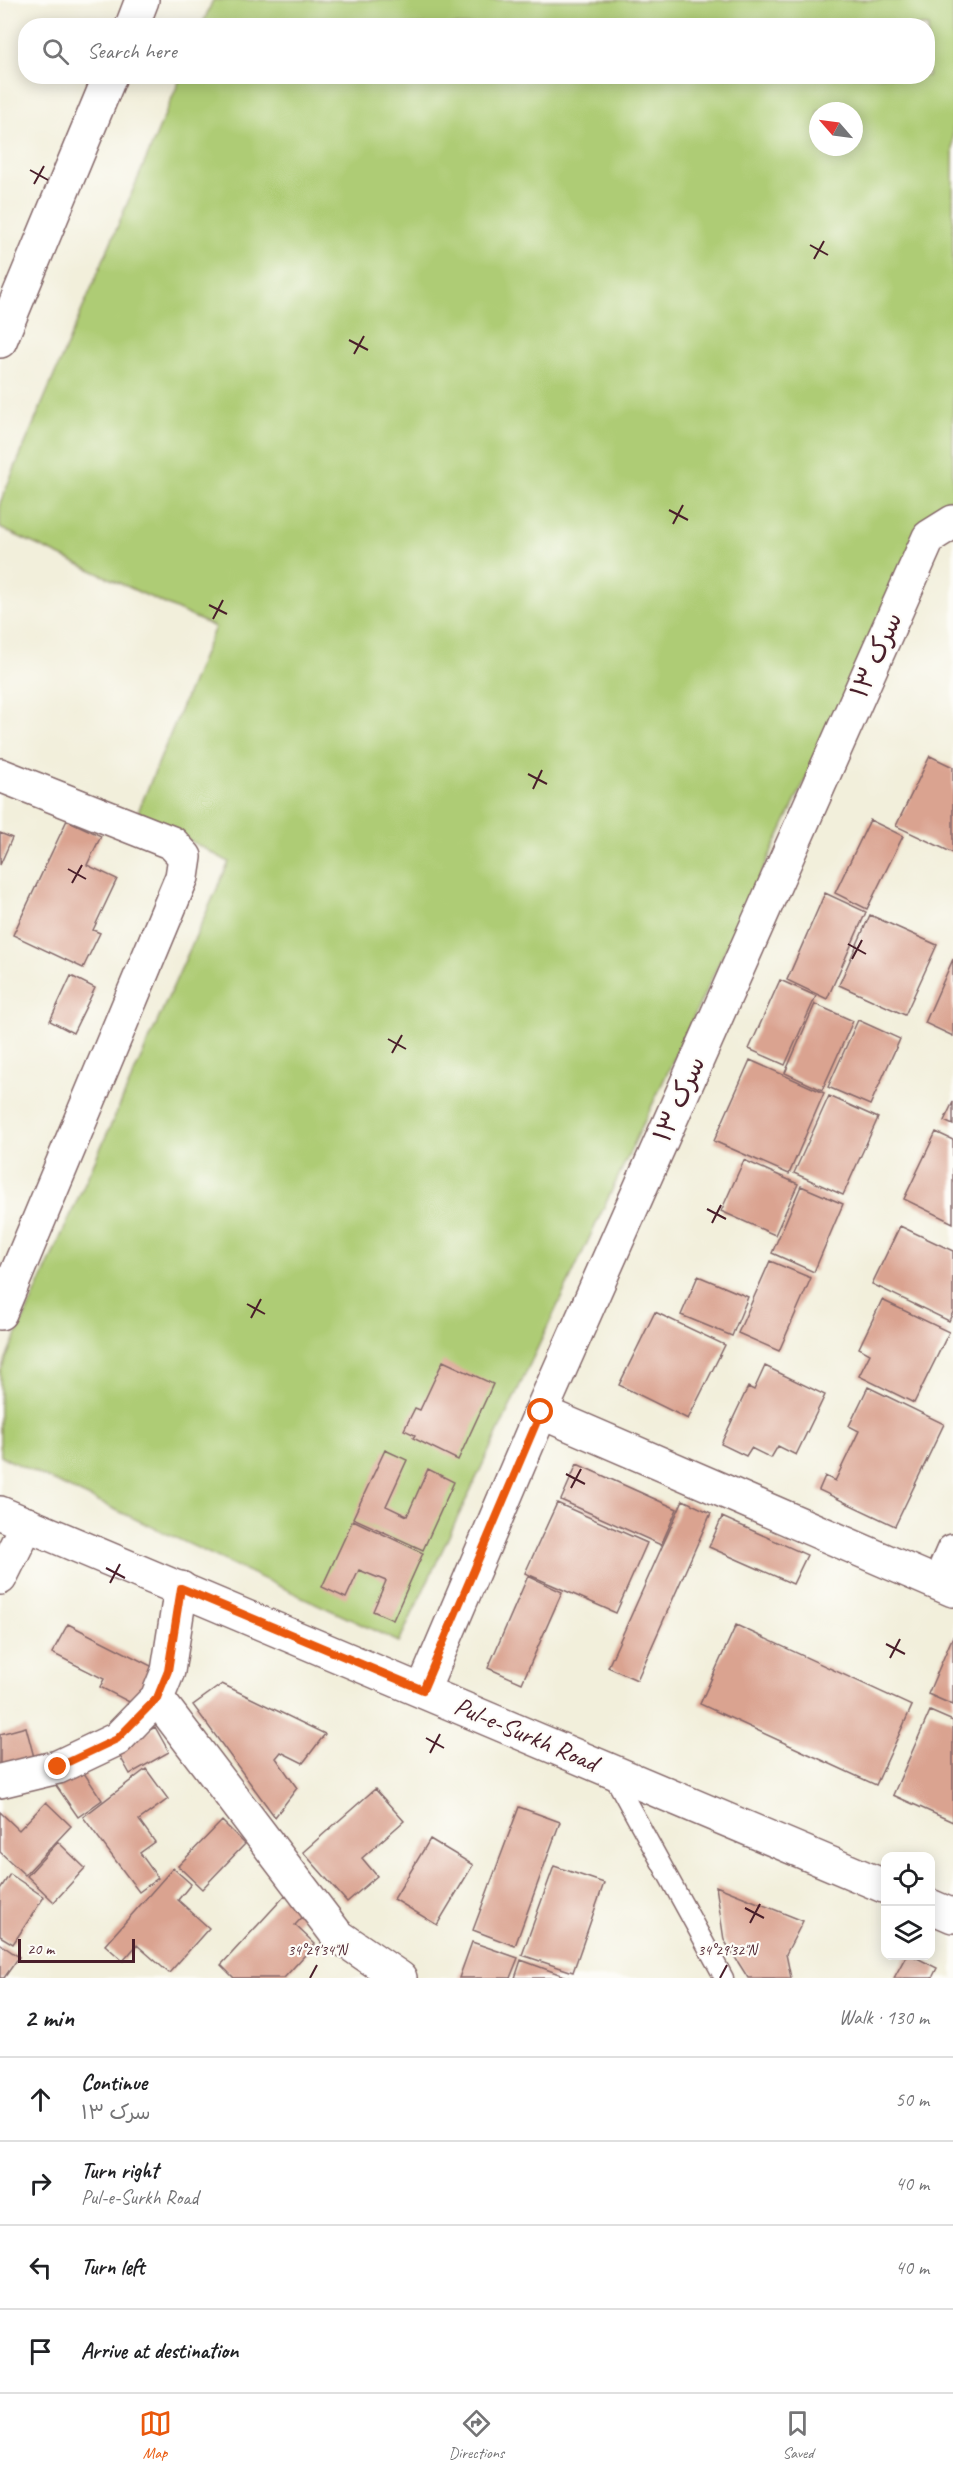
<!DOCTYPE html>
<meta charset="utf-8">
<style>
:root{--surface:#fff;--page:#f6f6f6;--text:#202124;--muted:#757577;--line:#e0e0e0;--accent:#ea580c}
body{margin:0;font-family:Caveat,"Playpen Sans Arabic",sans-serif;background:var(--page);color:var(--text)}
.controls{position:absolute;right:18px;bottom:18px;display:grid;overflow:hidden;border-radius:12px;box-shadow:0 3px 15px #0003}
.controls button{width:54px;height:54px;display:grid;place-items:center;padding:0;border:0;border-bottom:2px solid var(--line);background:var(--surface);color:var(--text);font:30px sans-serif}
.compass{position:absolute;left:809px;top:102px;width:54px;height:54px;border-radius:50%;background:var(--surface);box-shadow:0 3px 15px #0003;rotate:298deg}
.scale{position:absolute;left:18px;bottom:15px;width:117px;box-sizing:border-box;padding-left:6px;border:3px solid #4a1f2b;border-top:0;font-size:16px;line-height:21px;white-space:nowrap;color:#4a1f2b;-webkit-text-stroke:4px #fdfcf7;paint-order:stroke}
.stop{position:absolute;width:18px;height:18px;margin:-14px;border:4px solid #ea580c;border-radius:50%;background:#fff}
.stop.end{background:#ea580c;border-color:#fff;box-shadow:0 2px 6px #0008}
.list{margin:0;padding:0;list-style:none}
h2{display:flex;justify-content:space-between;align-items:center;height:78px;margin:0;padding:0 24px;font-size:26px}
h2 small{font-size:20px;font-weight:400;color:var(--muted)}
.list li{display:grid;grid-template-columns:39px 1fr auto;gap:18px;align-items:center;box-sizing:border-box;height:84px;padding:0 24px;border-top:2px solid var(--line)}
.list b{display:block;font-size:22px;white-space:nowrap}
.list p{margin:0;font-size:20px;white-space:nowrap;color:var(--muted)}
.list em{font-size:20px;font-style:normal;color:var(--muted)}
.icon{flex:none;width:33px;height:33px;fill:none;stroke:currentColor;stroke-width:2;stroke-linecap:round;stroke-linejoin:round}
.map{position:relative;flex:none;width:953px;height:1978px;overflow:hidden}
.search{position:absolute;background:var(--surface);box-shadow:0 3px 15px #0003;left:18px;right:18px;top:18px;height:66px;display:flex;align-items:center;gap:15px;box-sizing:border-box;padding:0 21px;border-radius:24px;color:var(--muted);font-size:22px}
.sheet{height:414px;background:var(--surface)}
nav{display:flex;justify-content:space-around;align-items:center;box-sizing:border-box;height:84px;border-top:2px solid var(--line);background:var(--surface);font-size:16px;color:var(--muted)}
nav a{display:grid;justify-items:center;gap:3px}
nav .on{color:var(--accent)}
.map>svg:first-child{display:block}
</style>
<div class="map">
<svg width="953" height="1978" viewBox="0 0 953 1978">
<rect width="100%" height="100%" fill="#fdfcf7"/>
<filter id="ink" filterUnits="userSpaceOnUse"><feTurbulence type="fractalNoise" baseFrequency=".0167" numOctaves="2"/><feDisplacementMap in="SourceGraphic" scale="12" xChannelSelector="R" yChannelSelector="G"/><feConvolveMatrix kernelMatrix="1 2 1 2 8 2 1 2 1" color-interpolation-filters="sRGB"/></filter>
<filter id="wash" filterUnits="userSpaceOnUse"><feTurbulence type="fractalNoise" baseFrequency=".008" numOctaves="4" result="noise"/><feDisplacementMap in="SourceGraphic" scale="24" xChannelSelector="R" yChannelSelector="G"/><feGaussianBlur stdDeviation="1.35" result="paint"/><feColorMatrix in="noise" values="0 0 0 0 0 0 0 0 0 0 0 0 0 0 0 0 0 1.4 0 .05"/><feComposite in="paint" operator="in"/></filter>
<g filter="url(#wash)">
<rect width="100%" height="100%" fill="#f2efdb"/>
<path fill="#aecc74" stroke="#7c7650" stroke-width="1.5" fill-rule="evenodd" d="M 213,0 L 953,0 L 953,497 L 933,509 L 399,1642 L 0,1456 L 0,1372 L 229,862 L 138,812 L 215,627 L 0,528 L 0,503 L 181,77 L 928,76 L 928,26 L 202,25 ZM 818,111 L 854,111 L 854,147 L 818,147 Z"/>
<g id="blocks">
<path fill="#daa390" d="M 930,756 L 953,767 L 953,853 L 896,826 Z
M 67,820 L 101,836 L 87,865 L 117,879 L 93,930 L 100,933 L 83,968 L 13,935 Z
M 870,820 L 903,836 L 867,909 L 835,893 Z
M 0,833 L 12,838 L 0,865 Z
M 825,893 L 866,912 L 827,999 L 787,980 Z
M 870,915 L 937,945 L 905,1015 L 839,985 Z
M 953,959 L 953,1036 L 925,1023 Z
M 71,976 L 95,988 L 73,1033 L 50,1021 Z
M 780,980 L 816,996 L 785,1065 L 749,1049 Z
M 815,1004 L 853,1021 L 822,1090 L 785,1073 Z
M 858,1020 L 900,1039 L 870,1105 L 828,1087 Z
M 750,1060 L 824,1093 L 789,1174 L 714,1141 Z
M 829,1096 L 878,1118 L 843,1195 L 794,1173 Z
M 953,1102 L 953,1125 L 944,1121 Z
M 936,1132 L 953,1140 L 953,1223 L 904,1199 Z
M 744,1160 L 798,1184 L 775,1235 L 721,1211 Z
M 801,1186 L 843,1204 L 814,1272 L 772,1253 Z
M 900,1226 L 953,1251 L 953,1312 L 949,1321 L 872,1284 Z
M 770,1261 L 811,1278 L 779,1351 L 738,1333 Z
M 698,1276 L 748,1297 L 732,1336 L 681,1315 Z
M 882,1300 L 949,1332 L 914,1403 L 859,1376 L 870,1354 L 859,1348 Z
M 655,1312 L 725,1345 L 688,1419 L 619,1385 Z
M 443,1361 L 493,1384 L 458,1460 L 413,1438 L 415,1435 L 404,1430 L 415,1408 L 420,1410 Z
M 765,1366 L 825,1395 L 796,1455 L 778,1446 L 771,1458 L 751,1448 L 746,1456 L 721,1444 L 748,1387 L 754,1390 Z
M 868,1387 L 944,1424 L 895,1526 L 819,1490 L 825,1476 L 835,1481 L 859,1431 L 849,1426 Z
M 385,1450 L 407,1460 L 386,1506 L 407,1516 L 428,1469 L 454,1482 L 423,1550 L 353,1518 Z
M 577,1464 L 677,1509 L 661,1545 L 561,1500 Z
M 683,1500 L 711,1513 L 637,1680 L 608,1667 Z
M 557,1503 L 647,1543 L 616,1613 L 525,1573 Z
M 722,1517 L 807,1555 L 793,1584 L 709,1547 Z
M 353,1520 L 423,1553 L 393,1620 L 373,1611 L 386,1581 L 359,1570 L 346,1598 L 322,1587 Z
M 528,1576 L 562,1592 L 522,1683 L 488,1668 Z
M 68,1624 L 161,1671 L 143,1709 L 100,1687 L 104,1679 L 52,1653 Z
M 736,1625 L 912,1706 L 876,1785 L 700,1704 Z
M 953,1636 L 953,1705 L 928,1694 Z
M 222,1684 L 325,1734 L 303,1763 L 281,1752 L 276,1758 L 297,1788 L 275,1817 L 193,1705 Z
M 930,1711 L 953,1721 L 953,1822 L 893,1795 Z
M 26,1727 L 35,1761 L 0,1770 L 0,1734 Z
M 155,1727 L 169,1752 L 130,1774 L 116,1749 Z
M 80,1767 L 102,1800 L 78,1817 L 55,1784 Z
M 146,1769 L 168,1799 L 139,1820 L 155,1842 L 140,1853 L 158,1878 L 139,1892 L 83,1817 Z
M 375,1789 L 404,1821 L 362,1858 L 377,1876 L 347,1902 L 303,1852 Z
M 46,1802 L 71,1826 L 25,1875 L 0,1852 L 0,1812 L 19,1830 Z
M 519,1807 L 560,1822 L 515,1946 L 473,1930 Z
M 222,1821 L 245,1844 L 202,1889 L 178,1866 Z
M 430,1839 L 473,1865 L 437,1925 L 394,1899 Z
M 58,1842 L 85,1868 L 54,1902 L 27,1876 Z
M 554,1866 L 604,1883 L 573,1972 L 522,1955 Z
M 173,1868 L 191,1884 L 178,1900 L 209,1928 L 169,1973 L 137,1945 L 123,1961 L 105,1945 Z
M 10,1874 L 44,1897 L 13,1944 L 0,1936 L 0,1889 Z
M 716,1886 L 803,1921 L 786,1954 L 791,1978 L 748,1978 L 724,1940 Z
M 291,1889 L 311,1908 L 295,1925 L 315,1944 L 284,1978 L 234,1978 L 221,1965 Z
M 472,1942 L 518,1958 L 510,1978 L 459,1978 Z
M 0,1944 L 19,1957 L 4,1978 L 0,1978 Z
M 906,1956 L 913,1956 L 937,1968 L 932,1978 L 894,1978 Z
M 521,1960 L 570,1978 L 515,1978 Z"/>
</g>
</g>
<g filter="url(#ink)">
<use href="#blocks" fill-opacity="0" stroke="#856869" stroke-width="1.5"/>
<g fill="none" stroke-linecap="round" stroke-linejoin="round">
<defs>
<path id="lane" d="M 612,1774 L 724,1978"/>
<path id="street" d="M 132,26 L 142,0
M 0,341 L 110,76
M 0,775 L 172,843 L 185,857 L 182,877 L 0,1313
M 541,1412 L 953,1590
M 0,1578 L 27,1524
M 939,1583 L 953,1551
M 423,1690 L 541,1412 L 929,537 L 953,522
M 157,1698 L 337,1935 L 400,1978
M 0,1781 L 58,1767 L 117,1739 L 157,1698 L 168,1671 L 181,1588"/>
<path id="secondary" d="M 0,1513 L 886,1887
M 930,1906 L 953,1916"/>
</defs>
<use href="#lane" stroke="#856869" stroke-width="21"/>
<use href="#street" stroke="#856869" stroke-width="36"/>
<use href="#secondary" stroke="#856869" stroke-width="36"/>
<use href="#lane" stroke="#fff" stroke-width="18"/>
<use href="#street" stroke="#fff" stroke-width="33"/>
<use href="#secondary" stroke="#fff" stroke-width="33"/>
</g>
</g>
<g fill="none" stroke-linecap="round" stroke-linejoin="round" filter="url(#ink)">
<path stroke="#ea580c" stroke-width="8" d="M 58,1767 L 117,1739 L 157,1698 L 168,1671 L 181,1588 L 423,1690 L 541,1412"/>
</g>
<path fill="none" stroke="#4a1f2b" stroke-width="2" d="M 30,170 L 48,180M 34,184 L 44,166M 810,245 L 828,255M 814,259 L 824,241M 349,340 L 368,350M 354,354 L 364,336M 669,510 L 688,520M 673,524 L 683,505M 209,605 L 227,614M 213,619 L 223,600M 528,774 L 547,784M 533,789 L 542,770M 68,869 L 86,879M 72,883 L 82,865M 848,944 L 866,954M 852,959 L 862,940M 388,1039 L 406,1049M 392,1053 L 402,1035M 707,1209 L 726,1219M 712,1223 L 721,1205M 247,1304 L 265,1314M 251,1318 L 261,1299M 566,1474 L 585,1484M 571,1488 L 581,1469M 106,1568 L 125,1578M 110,1583 L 120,1564M 886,1644 L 905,1654M 890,1658 L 900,1639M 426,1738 L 444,1748M 430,1753 L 440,1734M 745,1908 L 764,1918M 750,1923 L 760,1904M 310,1978 L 317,1965M 720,1978 L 727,1965"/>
<g text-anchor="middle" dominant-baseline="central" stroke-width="4.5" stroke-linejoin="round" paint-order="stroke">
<g font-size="26" fill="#4a1f2b" stroke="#fdfcf7">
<text transform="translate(876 655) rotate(-66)">سرک ۱۳</text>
<text transform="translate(679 1099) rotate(-66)">سرک ۱۳</text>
<text transform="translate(526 1734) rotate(23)">Pul-e-Surkh Road</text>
</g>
</g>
<g font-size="15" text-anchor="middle" fill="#4a1f2b" stroke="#fdfcf7" stroke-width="4.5" stroke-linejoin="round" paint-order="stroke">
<text x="317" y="1955">34°29'34"N</text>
<text x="727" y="1955">34°29'32"N</text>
</g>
</svg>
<div class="controls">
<button><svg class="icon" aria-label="locate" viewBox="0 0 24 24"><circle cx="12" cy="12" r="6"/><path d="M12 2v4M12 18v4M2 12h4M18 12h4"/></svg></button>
<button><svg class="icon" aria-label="layers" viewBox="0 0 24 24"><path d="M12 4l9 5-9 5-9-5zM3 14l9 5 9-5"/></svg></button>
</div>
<svg class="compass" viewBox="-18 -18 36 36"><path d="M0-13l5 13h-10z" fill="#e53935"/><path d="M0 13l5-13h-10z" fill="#757577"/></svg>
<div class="scale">20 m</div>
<div class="stop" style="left:541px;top:1412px"></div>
<div class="stop end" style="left:58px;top:1767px"></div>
<div class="search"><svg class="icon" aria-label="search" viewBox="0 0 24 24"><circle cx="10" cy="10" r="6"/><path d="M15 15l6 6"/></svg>Search here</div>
</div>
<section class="sheet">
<h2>2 min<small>Walk · 130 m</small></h2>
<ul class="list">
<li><svg class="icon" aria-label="ahead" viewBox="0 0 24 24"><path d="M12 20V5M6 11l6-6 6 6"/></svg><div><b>Continue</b><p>سرک ۱۳</p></div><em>50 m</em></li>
<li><svg class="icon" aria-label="right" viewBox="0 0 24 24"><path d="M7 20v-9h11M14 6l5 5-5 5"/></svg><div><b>Turn right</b><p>Pul-e-Surkh Road</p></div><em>40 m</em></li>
<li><svg class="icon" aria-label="left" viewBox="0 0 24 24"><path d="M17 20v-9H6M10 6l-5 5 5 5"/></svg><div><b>Turn left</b></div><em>40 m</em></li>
<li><svg class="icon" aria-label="arrive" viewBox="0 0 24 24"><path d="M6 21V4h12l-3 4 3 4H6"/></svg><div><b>Arrive at destination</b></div></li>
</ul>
</section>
<nav>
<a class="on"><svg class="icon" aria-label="map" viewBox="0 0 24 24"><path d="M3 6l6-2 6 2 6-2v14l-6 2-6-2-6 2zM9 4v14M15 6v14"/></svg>Map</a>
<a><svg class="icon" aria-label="directions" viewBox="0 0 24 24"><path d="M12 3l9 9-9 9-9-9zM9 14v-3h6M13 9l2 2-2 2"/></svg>Directions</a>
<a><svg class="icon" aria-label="saved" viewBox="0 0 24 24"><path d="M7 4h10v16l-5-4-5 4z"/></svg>Saved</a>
</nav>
